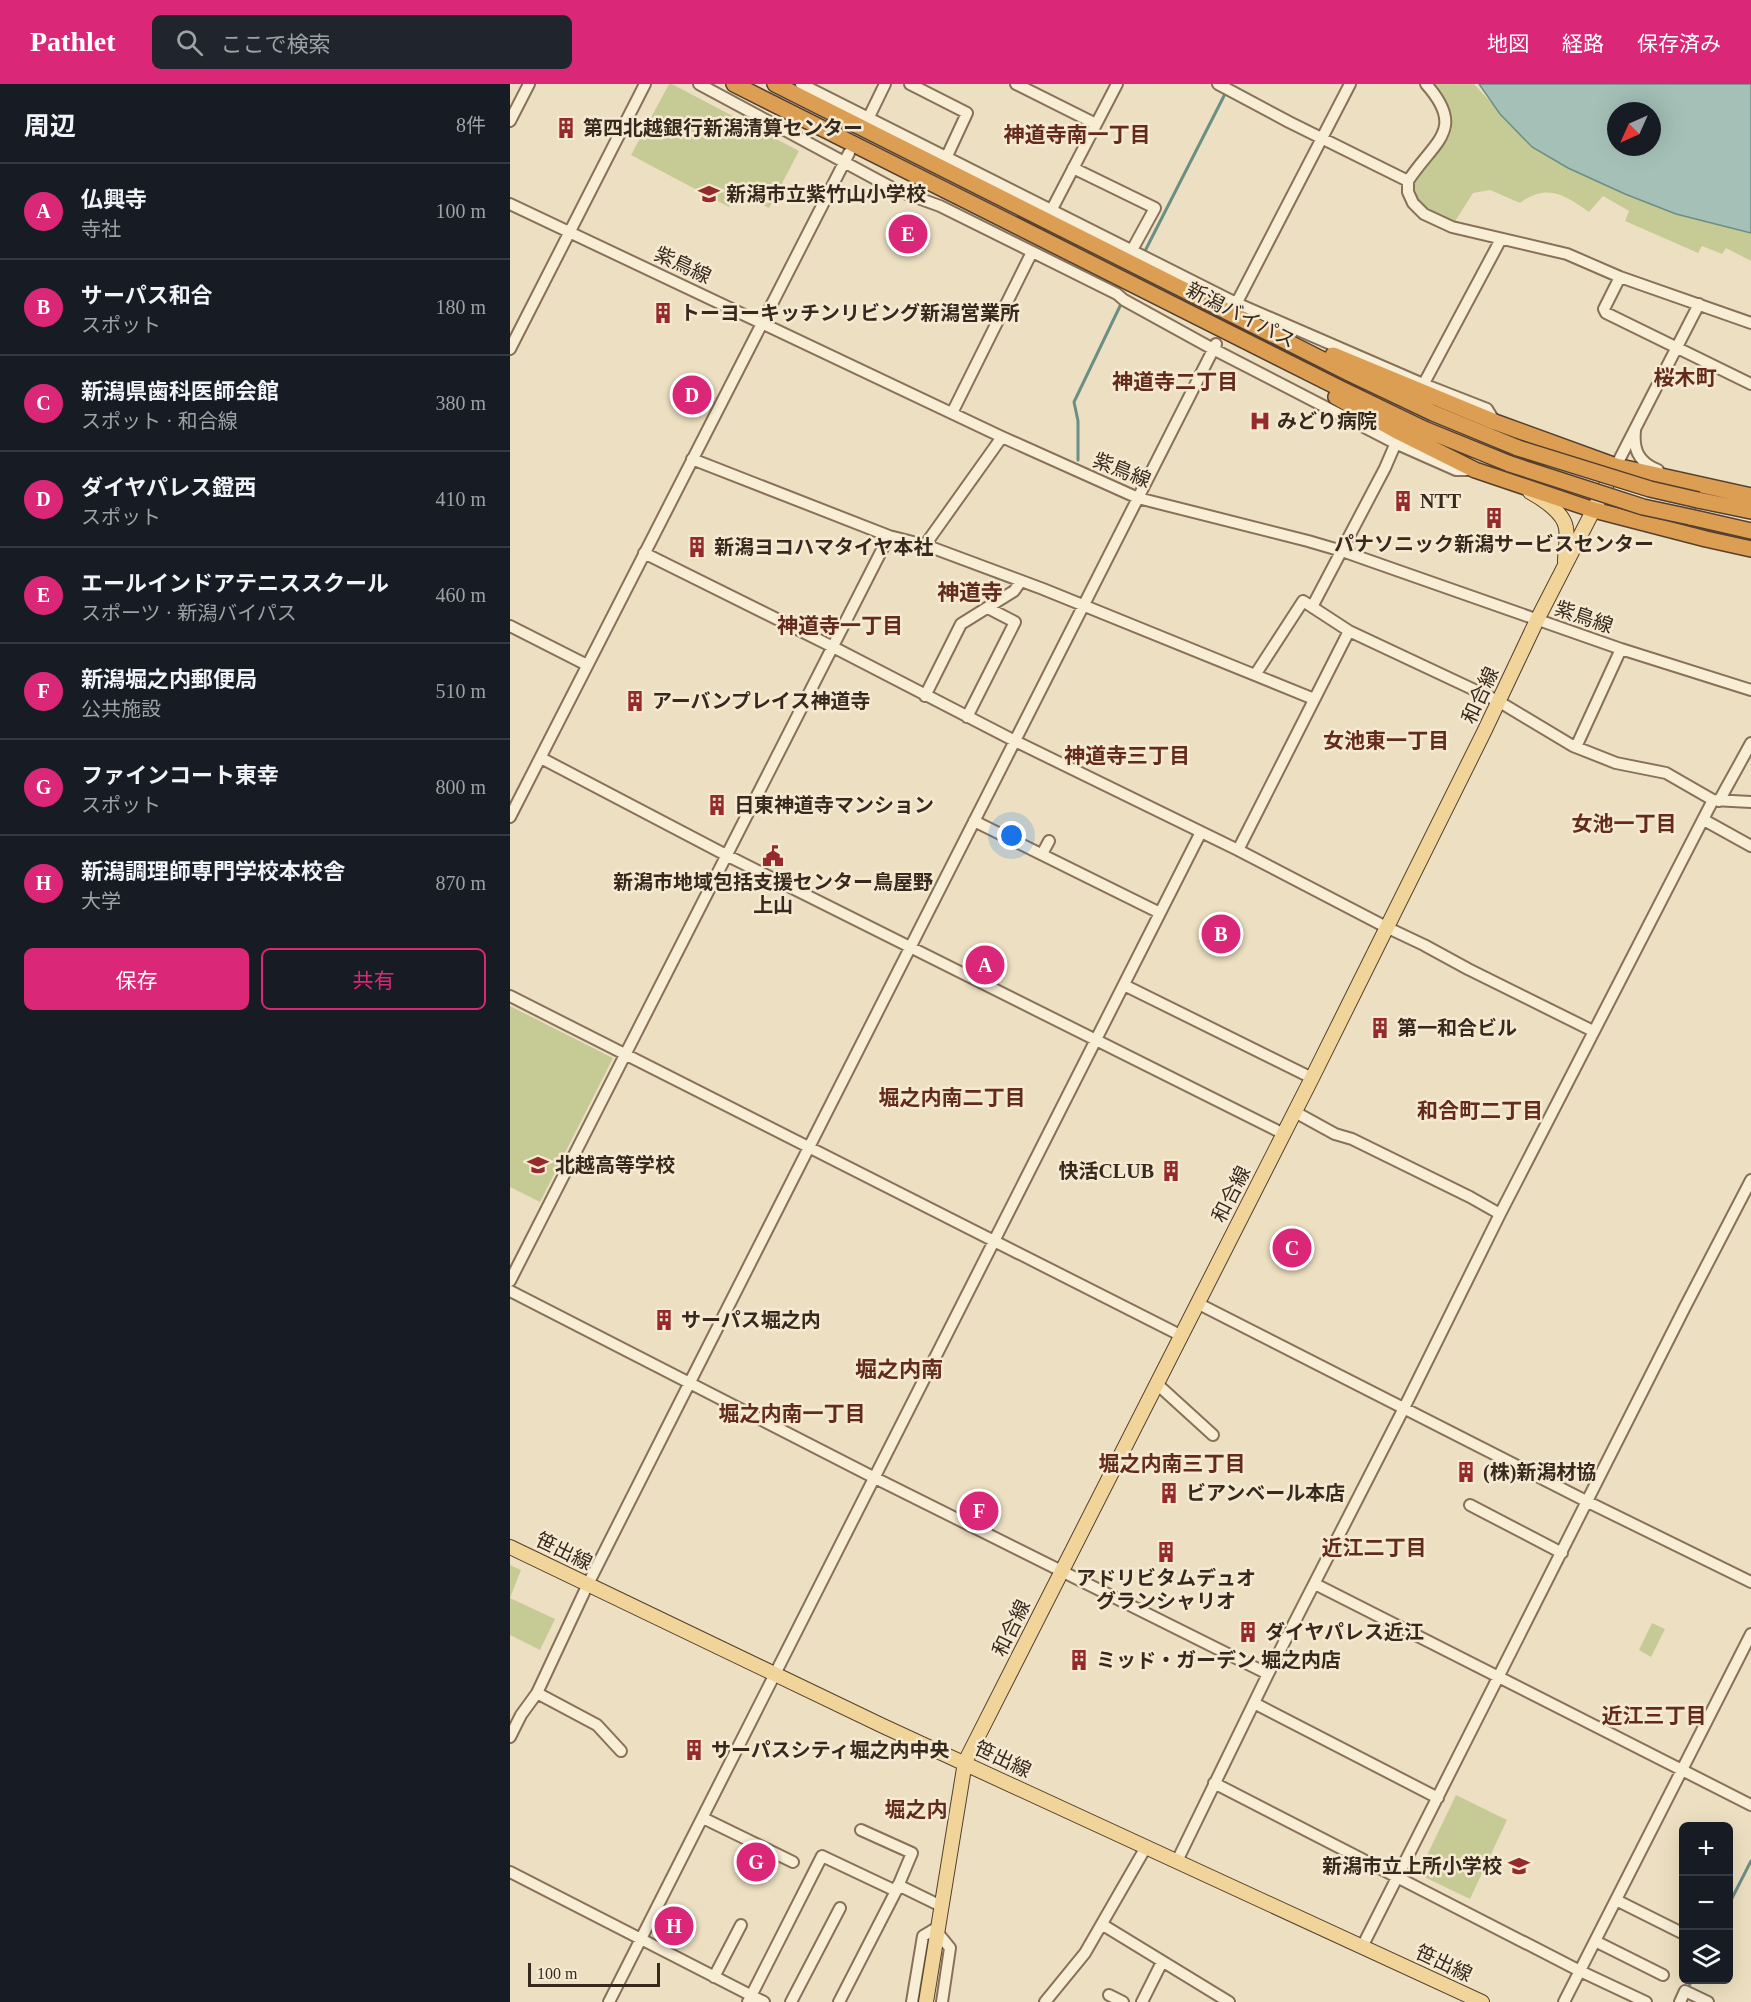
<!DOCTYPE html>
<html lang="ja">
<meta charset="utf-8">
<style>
:root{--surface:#171b24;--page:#20242c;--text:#f1f3f6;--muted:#9ea1a6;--line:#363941;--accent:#db2777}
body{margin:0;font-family:"Times New Roman","Noto Sans JP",serif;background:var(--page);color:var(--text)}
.controls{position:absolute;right:18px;bottom:18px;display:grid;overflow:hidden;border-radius:9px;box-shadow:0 6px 24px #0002}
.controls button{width:54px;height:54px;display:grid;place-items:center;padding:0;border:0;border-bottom:2px solid var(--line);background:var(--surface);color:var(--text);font:30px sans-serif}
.compass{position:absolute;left:1097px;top:18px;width:54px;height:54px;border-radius:50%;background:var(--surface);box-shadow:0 6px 24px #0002;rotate:225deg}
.scale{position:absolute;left:18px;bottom:15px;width:132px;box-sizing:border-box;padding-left:6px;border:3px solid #37291d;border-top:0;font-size:16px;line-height:21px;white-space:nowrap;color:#37291d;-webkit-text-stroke:4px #f5ead1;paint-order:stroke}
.you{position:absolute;left:502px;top:752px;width:21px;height:21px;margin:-15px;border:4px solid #fff;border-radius:50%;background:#1a73e8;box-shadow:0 0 0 9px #1a73e833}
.badge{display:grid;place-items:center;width:39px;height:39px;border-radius:50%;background:var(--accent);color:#fff;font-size:20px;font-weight:700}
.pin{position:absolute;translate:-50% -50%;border:3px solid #fff;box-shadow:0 2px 6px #0006}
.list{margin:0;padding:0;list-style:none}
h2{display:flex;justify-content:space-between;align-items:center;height:78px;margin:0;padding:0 24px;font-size:26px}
h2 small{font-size:20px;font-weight:400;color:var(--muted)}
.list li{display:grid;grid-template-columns:39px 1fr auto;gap:18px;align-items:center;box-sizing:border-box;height:96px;padding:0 24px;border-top:2px solid var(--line)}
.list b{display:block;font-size:22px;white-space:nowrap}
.list p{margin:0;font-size:20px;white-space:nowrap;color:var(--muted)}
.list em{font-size:20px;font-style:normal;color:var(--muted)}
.actions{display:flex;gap:12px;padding:18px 24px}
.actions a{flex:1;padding:14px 0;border:2px solid var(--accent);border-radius:9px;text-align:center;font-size:21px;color:var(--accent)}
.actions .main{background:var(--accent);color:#fff}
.icon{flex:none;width:33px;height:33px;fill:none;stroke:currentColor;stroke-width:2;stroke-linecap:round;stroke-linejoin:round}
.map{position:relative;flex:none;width:1241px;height:1918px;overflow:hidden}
header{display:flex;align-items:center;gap:36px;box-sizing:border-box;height:84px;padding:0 30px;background:var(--accent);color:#fff}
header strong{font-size:28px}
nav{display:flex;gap:33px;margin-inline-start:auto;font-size:21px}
.search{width:420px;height:54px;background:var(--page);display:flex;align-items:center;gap:15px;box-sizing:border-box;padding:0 21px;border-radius:9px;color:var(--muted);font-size:22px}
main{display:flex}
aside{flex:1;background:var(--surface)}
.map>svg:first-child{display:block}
</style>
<header>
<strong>Pathlet</strong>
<div class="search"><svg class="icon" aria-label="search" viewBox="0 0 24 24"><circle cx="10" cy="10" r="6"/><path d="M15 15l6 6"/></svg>ここで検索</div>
<nav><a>地図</a><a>経路</a><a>保存済み</a></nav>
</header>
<main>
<aside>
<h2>周辺<small>8件</small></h2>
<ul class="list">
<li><span class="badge">A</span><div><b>仏興寺</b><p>寺社</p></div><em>100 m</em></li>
<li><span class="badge">B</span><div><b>サーパス和合</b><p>スポット</p></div><em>180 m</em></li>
<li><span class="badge">C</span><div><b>新潟県歯科医師会館</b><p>スポット · 和合線</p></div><em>380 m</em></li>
<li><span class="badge">D</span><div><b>ダイヤパレス鐙西</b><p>スポット</p></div><em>410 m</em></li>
<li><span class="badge">E</span><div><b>エールインドアテニススクール</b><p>スポーツ · 新潟バイパス</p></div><em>460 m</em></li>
<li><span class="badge">F</span><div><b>新潟堀之内郵便局</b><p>公共施設</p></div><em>510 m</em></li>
<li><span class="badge">G</span><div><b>ファインコート東幸</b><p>スポット</p></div><em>800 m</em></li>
<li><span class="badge">H</span><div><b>新潟調理師専門学校本校舎</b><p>大学</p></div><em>870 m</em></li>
</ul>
<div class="actions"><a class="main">保存</a><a>共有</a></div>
</aside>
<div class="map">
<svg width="1241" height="1918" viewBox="0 0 1241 1918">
<rect width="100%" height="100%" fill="#ede0c2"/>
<path fill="#c6cb96" d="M 159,0 L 162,0 L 289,67 L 259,124 L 227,108 L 219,123 L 121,71 Z
M 924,0 L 964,0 L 1022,63 L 1058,84 L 1115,110 L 1166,130 L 1241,149 L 1241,177 L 1216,164 L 1212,170 L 1192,162 L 1188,169 L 1115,137 L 1119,127 L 1093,112 L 1079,128 C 1054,111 1038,99 1010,119 L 980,106 L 963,109 L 944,139 C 932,134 916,128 908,118 C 889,96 932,70 940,51 C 947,33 936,14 924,0 Z
M 0,922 L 103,974 L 30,1118 L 0,1103 Z
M 0,1481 L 11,1486 L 0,1514 L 45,1535 L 30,1566 L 0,1551 Z
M 1142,1539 L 1155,1545 L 1141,1573 L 1129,1566 Z
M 946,1711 L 997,1736 L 960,1815 L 908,1790 Z"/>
<path fill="#a4c0b7" stroke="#6b8e85" stroke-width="1.5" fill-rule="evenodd" d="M 969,0 L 1241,0 L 1241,149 L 1166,130 L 1115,110 L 1058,84 L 1022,63 L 990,30 ZM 1106,27 L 1142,27 L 1142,63 L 1106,63 Z"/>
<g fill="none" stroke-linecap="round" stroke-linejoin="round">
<path stroke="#6b8e85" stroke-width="3" d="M 635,167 L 716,8
M 568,376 L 568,337 L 564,318 L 611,220
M 1218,1822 L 1241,1777
M 1178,1904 L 1182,1896"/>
<defs>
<path id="minor" d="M 189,0 L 386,106 L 430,122 L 607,210 L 614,216 L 703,265 L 885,359 L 946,386 L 962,386
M 291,0 L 726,219 L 913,300 L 977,325 L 985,338
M 400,0 L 457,29 L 437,72
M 506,0 L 586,40
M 708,0 L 779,38 L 898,97
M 916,0 C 957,46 924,57 898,97 L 898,108 L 903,119 L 914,130 L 942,143 L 1057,170 L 1110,193 L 1241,239
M 0,37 L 19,0
M 356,39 L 375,0
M 563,84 L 645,124 L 622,166
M 0,120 L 492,353 L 628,414 L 798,457 L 832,467 L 1111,565 L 1241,606
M 541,127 L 607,0
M 1110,193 L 1094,225 L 1096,229 L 1241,300
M 724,224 L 840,0
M 0,265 L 135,0
M 912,303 L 991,155
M 442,329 L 522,168
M 1125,347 C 1123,366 1129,379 1148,386
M 182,375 L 379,452 L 415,461 L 533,505 L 804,615
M 1106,382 L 1189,220
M 415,461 L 492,353
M 134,469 L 323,563 L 505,657 L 728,766 L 876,843 L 914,861 L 958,885 L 1083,947
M 802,523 L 875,384 L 888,354
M 0,542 L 77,581
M 745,591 L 793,517 L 839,547 L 988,617 L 1063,662 L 1106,679 L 1156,689 L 1203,716 L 1241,718
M 415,612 L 451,540 L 504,507 L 511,497
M 457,633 L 505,538 L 478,524
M 1066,663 L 1111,565
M 31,674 L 216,771 L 774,1050
M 1209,717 L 1241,659
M 0,733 L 339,69
M 1194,736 L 1241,762
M 464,737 L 650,829
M 728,766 L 839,547
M 532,770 L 539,757
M 614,901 L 802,994
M 0,912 L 670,1251
M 785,1028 L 825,1050 L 842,1055 L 960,1113 L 990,1130
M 0,1197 L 379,452
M 0,1207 L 365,1394 L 758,1590
M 687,1219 L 1078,1418 L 1241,1498
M 647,1300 L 703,1351
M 960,1421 L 1052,1469
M 805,1500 L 1241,1721
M 27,1609 L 87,1641 L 111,1667
M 744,1619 L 928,1714
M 0,1653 L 11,1631 L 27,1609 L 78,1500 L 179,1300 L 706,260
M 704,1699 L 1070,1887 L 1136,1918
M 193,1734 L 283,1778
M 667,1777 L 758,1590 L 894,1324 L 990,1130 L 1203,716
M 0,1788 L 254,1918
M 388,1801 L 431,1822
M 1106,1816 L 1174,1850
M 593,1841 L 719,1918
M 427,1848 L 440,1864 L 432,1918
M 1085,1857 L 1153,1891
M 852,1863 L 1175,1223 L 1241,1096
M 204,1893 L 231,1841
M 599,1911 L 613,1918
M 99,1918 L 691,748
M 238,1918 L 312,1772 L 386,1807
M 281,1918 L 330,1824
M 329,1918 L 386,1807 L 402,1769 L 351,1746
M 402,1918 L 413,1852 L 428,1843
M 535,1918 L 575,1869 L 636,1763
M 632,1918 L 652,1878
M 1054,1918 L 1241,1550
M 1170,1918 L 1175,1907 L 1198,1918"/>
<path id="major" d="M 1020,408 C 1033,415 1054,429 1056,444 C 1058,455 1055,467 1055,478
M 0,1463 L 373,1642 L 972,1918
M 416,1918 L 455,1678 L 802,994 L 974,648 L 1027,536 L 1105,384"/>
<path id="highway" d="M 224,0 L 831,305 L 914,345 L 1000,380
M 265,0 L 839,289 L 923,329 L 1008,364
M 823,271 L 985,338 L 1106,382 L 1241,412
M 826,313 L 885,346 L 965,386 L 1084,426 L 1196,455 L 1241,465
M 1188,416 L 1241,427
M 1180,433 L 1241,447"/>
</defs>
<use href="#minor" stroke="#877159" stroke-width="14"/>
<use href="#major" stroke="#553f2e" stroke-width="16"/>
<use href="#highway" stroke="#553f2e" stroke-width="18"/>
<use href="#minor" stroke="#f8edd5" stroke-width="10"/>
<use href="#major" stroke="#f0d49a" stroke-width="14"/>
<use href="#highway" stroke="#dc9e53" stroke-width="15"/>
<defs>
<path id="highway-bridge" d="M 1008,364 L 1140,405 L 1188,416
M 1000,380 L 1133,423 L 1180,433"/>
</defs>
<use href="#highway-bridge" stroke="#553f2e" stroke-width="18" stroke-linecap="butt"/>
<use href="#highway-bridge" stroke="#dc9e53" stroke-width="15"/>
</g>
<defs>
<symbol id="building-bare" viewBox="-9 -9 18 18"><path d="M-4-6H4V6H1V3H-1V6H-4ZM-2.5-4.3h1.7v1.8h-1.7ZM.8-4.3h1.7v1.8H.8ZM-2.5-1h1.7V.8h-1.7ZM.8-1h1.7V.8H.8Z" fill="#952a2d" stroke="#f5ead1" stroke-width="2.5" paint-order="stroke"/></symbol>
<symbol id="school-bare" viewBox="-9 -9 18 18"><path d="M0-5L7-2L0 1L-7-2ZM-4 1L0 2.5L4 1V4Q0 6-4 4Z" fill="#952a2d" stroke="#f5ead1" stroke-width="2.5" paint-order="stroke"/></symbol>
<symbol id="hospital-bare" viewBox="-9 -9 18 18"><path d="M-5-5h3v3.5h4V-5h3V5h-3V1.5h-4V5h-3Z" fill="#952a2d" stroke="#f5ead1" stroke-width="2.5" paint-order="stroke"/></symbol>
<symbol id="civic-bare" viewBox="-9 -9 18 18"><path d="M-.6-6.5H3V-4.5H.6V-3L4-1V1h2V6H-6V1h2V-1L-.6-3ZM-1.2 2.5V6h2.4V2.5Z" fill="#952a2d" stroke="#f5ead1" stroke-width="2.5" paint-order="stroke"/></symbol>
</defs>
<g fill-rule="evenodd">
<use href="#building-bare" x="41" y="29" width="30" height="30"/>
<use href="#school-bare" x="184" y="95" width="30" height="30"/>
<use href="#building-bare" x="138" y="214" width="30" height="30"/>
<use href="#hospital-bare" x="735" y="322" width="30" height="30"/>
<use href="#building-bare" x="878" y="402" width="30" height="30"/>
<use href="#building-bare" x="969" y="419" width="30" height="30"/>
<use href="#building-bare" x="172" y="448" width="30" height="30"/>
<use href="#building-bare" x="110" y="602" width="30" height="30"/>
<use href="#building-bare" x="192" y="706" width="30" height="30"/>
<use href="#civic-bare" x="248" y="757" width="30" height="30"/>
<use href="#building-bare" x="855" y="929" width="30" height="30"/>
<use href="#school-bare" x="13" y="1066" width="30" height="30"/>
<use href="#building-bare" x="646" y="1072" width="30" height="30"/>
<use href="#building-bare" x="139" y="1221" width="30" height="30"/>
<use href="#building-bare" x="941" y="1373" width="30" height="30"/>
<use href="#building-bare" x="644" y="1394" width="30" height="30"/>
<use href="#building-bare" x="641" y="1453" width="30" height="30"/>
<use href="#building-bare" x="723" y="1533" width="30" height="30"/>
<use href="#building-bare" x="554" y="1561" width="30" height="30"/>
<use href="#building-bare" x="169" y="1651" width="30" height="30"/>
<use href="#school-bare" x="994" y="1767" width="30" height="30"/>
</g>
<g text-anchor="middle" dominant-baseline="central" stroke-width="5" stroke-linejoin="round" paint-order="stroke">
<g font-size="20" font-weight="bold" fill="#37291d" stroke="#f5ead1" text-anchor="start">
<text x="73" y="44">第四北越銀行新潟清算センター</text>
<text x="216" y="110">新潟市立紫竹山小学校</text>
<text x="170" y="229">トーヨーキッチンリビング新潟営業所</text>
<text x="767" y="337">みどり病院</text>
<text x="910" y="417">NTT</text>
<text x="984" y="460" text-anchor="middle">パナソニック新潟サービスセンター</text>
<text x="204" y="463">新潟ヨコハマタイヤ本社</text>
<text x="142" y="617">アーバンプレイス神道寺</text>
<text x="224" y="721">日東神道寺マンション</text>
<text x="263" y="798" text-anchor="middle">新潟市地域包括支援センター鳥屋野<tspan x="263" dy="23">上山</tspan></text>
<text x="887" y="944">第一和合ビル</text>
<text x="45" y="1081">北越高等学校</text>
<text x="644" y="1087" text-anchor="end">快活CLUB</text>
<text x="171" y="1236">サーパス堀之内</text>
<text x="973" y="1388">(株)新潟材協</text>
<text x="676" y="1409">ビアンベール本店</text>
<text x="656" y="1494" text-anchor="middle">アドリビタムデュオ<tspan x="656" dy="23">グランシャリオ</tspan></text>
<text x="755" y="1548">ダイヤパレス近江</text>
<text x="586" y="1576">ミッド・ガーデン 堀之内店</text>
<text x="201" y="1666">サーパスシティ堀之内中央</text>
<text x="992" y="1782" text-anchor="end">新潟市立上所小学校</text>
</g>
<g font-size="20" fill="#37291d" stroke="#f5ead1">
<text transform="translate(173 181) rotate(25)">紫鳥線</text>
<text transform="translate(731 231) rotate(27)">新潟バイパス</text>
<text transform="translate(612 386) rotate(22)">紫鳥線</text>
<text transform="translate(1074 533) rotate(19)">紫鳥線</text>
<text transform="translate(970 611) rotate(-65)">和合線</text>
<text transform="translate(721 1110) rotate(-63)">和合線</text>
<text transform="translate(54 1467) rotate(26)">笹出線</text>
<text transform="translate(501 1544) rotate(-64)">和合線</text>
<text transform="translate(493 1675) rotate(25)">笹出線</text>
<text transform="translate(934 1879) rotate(25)">笹出線</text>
</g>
<g font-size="21" font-weight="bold" fill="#632b1d" stroke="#f5ead1">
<text x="567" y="51">神道寺南一丁目</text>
<text x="1175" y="294">桜木町</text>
<text x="665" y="298">神道寺二丁目</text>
<text x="330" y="542">神道寺一丁目</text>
<text x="876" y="657">女池東一丁目</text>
<text x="617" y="672">神道寺三丁目</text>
<text x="1114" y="740">女池一丁目</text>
<text x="442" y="1014">堀之内南二丁目</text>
<text x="970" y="1027">和合町二丁目</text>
<text x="282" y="1330">堀之内南一丁目</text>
<text x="662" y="1380">堀之内南三丁目</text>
<text x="864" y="1464">近江二丁目</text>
<text x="1144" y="1632">近江三丁目</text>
<text x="406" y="1726">堀之内</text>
</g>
<g font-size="22" font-weight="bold" fill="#632b1d" stroke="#f5ead1">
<text x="460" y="508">神道寺</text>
<text x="389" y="1285">堀之内南</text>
</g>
</g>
</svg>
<div class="controls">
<button>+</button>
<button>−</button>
<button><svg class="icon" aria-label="layers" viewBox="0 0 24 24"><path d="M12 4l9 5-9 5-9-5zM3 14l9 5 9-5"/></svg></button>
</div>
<svg class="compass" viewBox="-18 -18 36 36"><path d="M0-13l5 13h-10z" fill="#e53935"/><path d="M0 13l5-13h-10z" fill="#9ea1a6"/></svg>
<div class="scale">100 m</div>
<div class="you"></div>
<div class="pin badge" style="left:475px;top:881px">A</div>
<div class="pin badge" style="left:711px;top:850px">B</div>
<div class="pin badge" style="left:782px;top:1164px">C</div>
<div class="pin badge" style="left:182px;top:311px">D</div>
<div class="pin badge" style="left:398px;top:150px">E</div>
<div class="pin badge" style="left:469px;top:1427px">F</div>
<div class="pin badge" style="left:246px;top:1778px">G</div>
<div class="pin badge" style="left:164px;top:1842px">H</div>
</div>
</main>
